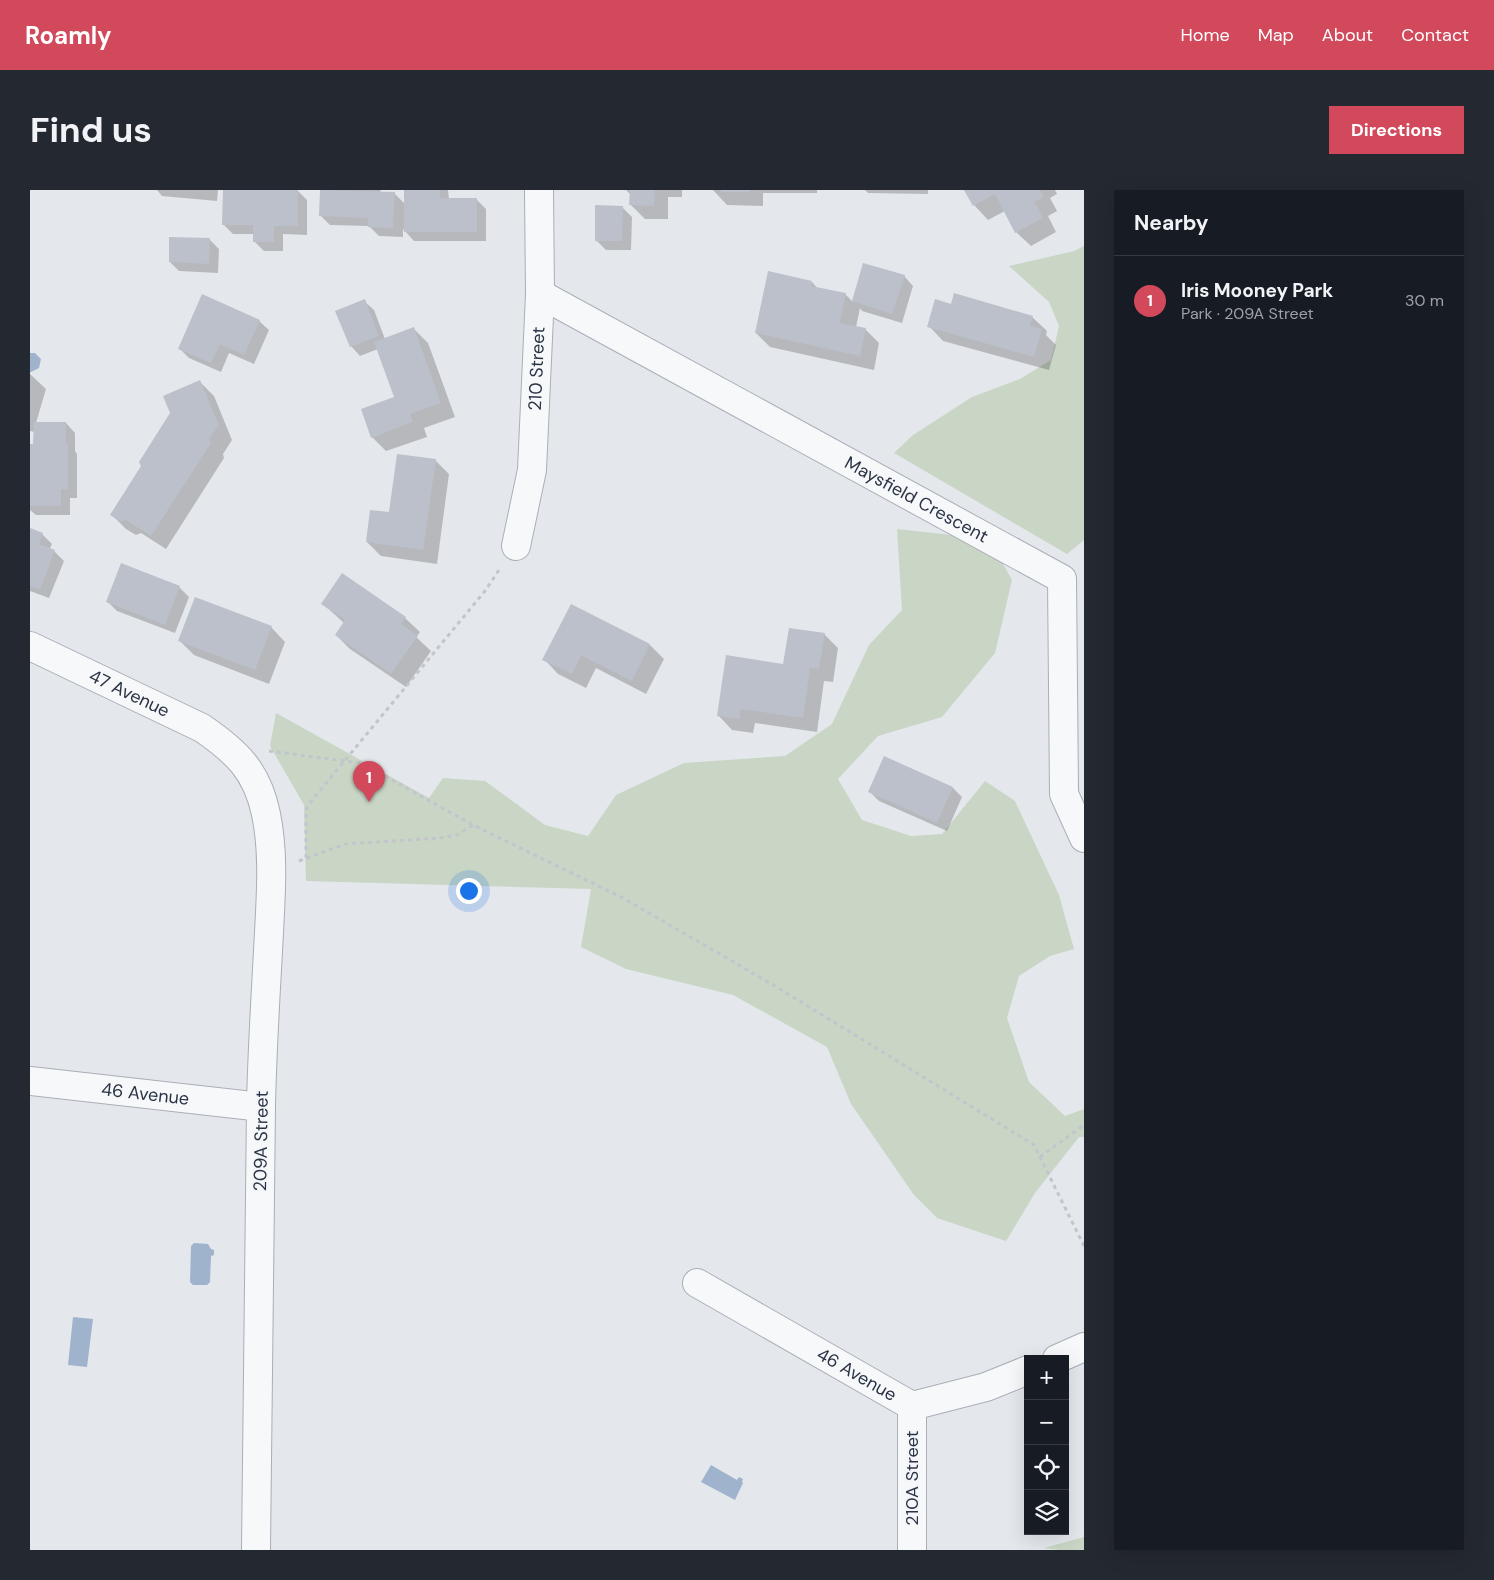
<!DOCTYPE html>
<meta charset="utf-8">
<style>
:root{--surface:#171b24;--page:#242831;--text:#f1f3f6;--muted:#9ea1a6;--line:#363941;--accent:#d1495b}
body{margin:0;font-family:"DM Sans",sans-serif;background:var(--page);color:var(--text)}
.controls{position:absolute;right:15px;bottom:15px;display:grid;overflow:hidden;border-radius:0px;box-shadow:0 5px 20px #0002}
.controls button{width:45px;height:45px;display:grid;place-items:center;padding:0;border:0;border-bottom:1px solid var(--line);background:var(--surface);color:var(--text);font:25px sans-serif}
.you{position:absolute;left:438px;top:700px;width:18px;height:18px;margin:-12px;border:4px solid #fff;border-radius:50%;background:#1a73e8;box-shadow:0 0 0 8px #1a73e833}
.badge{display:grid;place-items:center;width:32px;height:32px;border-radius:50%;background:var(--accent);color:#fff;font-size:16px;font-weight:700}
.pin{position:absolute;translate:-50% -41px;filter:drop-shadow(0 1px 2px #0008)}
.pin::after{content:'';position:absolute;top:26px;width:18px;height:15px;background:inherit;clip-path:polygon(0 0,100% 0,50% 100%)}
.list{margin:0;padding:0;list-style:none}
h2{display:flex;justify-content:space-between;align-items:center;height:65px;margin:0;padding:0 20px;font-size:21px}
h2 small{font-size:16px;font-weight:400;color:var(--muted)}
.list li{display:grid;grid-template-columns:32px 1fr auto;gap:15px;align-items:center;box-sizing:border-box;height:90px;padding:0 20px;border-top:1px solid var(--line)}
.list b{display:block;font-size:19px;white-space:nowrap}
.list p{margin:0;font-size:16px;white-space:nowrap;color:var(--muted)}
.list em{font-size:16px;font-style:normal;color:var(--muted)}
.icon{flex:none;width:28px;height:28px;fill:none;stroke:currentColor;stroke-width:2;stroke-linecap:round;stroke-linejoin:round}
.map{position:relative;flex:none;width:1054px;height:1360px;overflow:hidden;border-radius:0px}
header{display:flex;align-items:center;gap:30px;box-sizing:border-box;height:70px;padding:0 25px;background:var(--accent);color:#fff}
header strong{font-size:24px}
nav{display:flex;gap:28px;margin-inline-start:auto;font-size:18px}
.intro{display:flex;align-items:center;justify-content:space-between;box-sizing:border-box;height:120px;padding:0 30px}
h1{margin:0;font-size:35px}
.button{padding:12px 22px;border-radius:0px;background:var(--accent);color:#fff;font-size:18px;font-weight:700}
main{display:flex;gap:30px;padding:0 30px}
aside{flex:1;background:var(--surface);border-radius:0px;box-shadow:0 5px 20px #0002}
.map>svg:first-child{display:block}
</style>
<header>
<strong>Roamly</strong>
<nav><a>Home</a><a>Map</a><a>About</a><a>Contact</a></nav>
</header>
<div class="intro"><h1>Find us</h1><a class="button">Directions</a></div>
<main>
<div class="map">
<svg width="1054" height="1360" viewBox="0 0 1054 1360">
<rect width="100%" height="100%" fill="#e4e7ec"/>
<path fill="#c9d6c5" d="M 1054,56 L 1054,350 L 1037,364 L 864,263 L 883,245 L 942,207 L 990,189 L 1021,170 L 1029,136 L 1019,112 L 979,76 L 1044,61 Z
M 867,339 L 959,349 L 982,390 L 965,463 L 912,527 L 848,546 L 808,589 L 832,630 L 881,646 L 912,644 L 955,591 L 985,611 L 1029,705 L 1044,759 L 1020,766 L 989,786 L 977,828 L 999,892 L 1035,926 L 1054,919 L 1054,947 L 1049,947 L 1005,1003 L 976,1051 L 907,1028 L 884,1005 L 821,914 L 797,857 L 703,805 L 596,779 L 551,757 L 561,699 L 276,691 L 274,615 L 240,556 L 246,523 L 399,608 L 413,588 L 455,591 L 515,635 L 558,646 L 586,605 L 654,573 L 755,566 L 802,534 L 839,455 L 872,420 Z
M 1054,1347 L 1054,1360 L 1029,1360 L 1014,1358 Z"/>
<path fill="#9fb4cc" d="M 0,163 L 5,163 L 11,169 L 9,178 L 1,182 L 0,182 Z
M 164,1053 L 178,1054 L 181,1059 L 184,1060 L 184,1065 L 181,1066 L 180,1092 L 177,1095 L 163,1095 L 160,1092 L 161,1056 Z
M 43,1127 L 63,1129 L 57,1177 L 38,1175 Z
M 681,1275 L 707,1290 L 709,1287 L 713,1289 L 712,1292 L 713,1293 L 705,1310 L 671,1292 Z"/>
<path fill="#0003" d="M 127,0 L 188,0 L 187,11 L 132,6 Z
M 291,0 L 351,0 L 350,2 L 364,3 L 375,14 L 375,0 L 418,0 L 419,9 L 447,10 L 456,19 L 456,51 L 384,51 L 373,39 L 373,47 L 349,46 L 339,36 L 300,35 L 290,25 Z
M 596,0 L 652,0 L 652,7 L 638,7 L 638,29 L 615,29 L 601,15 L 601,5 Z
M 683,0 L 787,0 L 787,3 L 733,3 L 733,16 L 697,15 Z
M 835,0 L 898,0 L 898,4 L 838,3 Z
M 936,0 L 1025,0 L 1027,4 L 1020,8 L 1027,21 L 1018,26 L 1026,42 L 1001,56 L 986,42 L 975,21 L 958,30 L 944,15 Z
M 268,1 L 277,10 L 277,45 L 253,44 L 253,61 L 234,61 L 225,52 L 225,44 L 203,44 L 193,34 Z
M 592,17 L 602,27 L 601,60 L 576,60 L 566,50 Z
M 141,48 L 180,50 L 189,59 L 188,83 L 149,81 L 140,72 Z
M 834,74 L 874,86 L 883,96 L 872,133 L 832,121 L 830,118 L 826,137 L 835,139 L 849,153 L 844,180 L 740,157 L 726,143 L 782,92 L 788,99 L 816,105 L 823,112 Z
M 334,111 L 344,120 L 355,149 L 384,139 L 398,153 L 425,227 L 394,238 L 397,247 L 356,261 L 342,247 L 366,208 L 348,159 L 330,166 L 321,156 Z
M 922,115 L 1002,127 L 1017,141 L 1016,145 L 1026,155 L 1019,180 L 913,151 L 899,136 Z
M 229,131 L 239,140 L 224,174 L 199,163 L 191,182 L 159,168 L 149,158 Z
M 0,184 L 16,199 L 6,233 L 36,233 L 45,243 L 45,261 L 47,264 L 47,308 L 40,308 L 40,325 L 6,325 L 0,320 L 0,256 L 5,256 L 5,242 L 0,241 Z
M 170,192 L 184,206 L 202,250 L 193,264 L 194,268 L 136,359 L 111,343 L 106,345 L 96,339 L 81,324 Z
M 405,270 L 419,284 L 407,374 L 351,366 L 337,352 Z
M 0,340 L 12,344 L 22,354 L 19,360 L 24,361 L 34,371 L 19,408 L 0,401 Z
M 313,385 L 375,428 L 390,442 L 386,447 L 401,461 L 376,497 L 320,459 L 306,445 L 314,433 L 293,414 Z
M 149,397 L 159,407 L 145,443 L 87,421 L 78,412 Z
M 541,416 L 620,455 L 634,469 L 616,504 L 566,478 L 556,498 L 528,484 L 514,469 Z
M 241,437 L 255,452 L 239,494 L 164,465 L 150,451 Z
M 794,444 L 808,458 L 803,492 L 794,491 L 787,542 L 725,533 L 723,543 L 702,540 L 688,525 Z
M 855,568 L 923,598 L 932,607 L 917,641 L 849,611 L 840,602 Z"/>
<path fill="#bbc0ca" d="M 193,0 L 268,0 L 268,36 L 244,36 L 244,52 L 223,52 L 223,35 L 192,35 Z
M 290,0 L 365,2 L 363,38 L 338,37 L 338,28 L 289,26 Z
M 374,0 L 410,0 L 410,8 L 447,8 L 447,42 L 374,42 Z
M 600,0 L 625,0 L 624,16 L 599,15 Z
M 691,0 L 720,0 L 720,2 L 691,2 Z
M 934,0 L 1010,0 L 1014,7 L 1004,12 L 1013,28 L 985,43 L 965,4 L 943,16 Z
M 565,15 L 593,16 L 592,51 L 565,51 Z
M 139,47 L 180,48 L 179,74 L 139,72 Z
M 833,73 L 875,85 L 862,124 L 822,111 Z
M 738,81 L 782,91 L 781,96 L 816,103 L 810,133 L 836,138 L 830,166 L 725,143 Z
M 924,103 L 1003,126 L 1000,136 L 1012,139 L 1004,167 L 897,137 L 905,109 L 921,114 Z
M 172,104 L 230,130 L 214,165 L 190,154 L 181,173 L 148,159 Z
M 335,109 L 349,146 L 320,157 L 305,121 Z
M 384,137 L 411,213 L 380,224 L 383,232 L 341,248 L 331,219 L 364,207 L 344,152 Z
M 170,190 L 189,235 L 179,249 L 181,253 L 121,346 L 96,330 L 91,332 L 80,325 L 111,276 L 109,272 L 140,223 L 133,206 Z
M 4,232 L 36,232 L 36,253 L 38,253 L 38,299 L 31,299 L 31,316 L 0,316 L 0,254 L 3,254 Z
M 367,264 L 406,269 L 393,360 L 336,352 L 340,320 L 359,322 Z
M 0,338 L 13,343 L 9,354 L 25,360 L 10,400 L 0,396 Z
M 91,373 L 150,396 L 135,435 L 76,412 Z
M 312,383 L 376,427 L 371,434 L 388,446 L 361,484 L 305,445 L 315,430 L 291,414 Z
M 165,407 L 242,436 L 225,480 L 148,451 Z
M 541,414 L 620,454 L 602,491 L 551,465 L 542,484 L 512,470 Z
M 759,438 L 795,443 L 789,479 L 780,478 L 773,528 L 711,519 L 709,529 L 687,526 L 696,465 L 753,474 Z
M 854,566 L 923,597 L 907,633 L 838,602 Z"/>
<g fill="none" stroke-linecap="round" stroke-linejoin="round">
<defs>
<g id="minor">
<path id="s1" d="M 510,104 L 1032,389 L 1034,604 L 1054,648"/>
<path id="s2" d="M 486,356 L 502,280 L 510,104 L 509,0"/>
<path id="s3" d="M 0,456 L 172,538 C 207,562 227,581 236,624 C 244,663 241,703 239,742 C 236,801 232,859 231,917 C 229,1065 228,1212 226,1360"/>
<path id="s4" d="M 0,891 L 231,917"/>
<path id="s5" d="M 667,1093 L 882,1216 L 956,1197 L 998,1180"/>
<path d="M 1027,1169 L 1054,1157"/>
<path d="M 882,1360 L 882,1216"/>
</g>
</defs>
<use href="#minor" stroke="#a9aeb7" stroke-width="30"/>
<path stroke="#c2c5cb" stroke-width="3" stroke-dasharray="4 4" stroke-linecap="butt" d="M 239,561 L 331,573 L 443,635 L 593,708 L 745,796 L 1004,955 L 1054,1056
M 276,668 L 276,622 L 278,615 L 455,401 L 471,377
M 269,671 L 315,654 L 409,648 L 427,645 L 443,635
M 1010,967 L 1054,935"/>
<use href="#minor" stroke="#f7f8fa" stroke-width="28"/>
</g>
<g text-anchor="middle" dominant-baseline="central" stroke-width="4.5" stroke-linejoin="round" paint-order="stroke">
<g font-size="18" fill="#2b3445" stroke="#f4f6f9">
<text stroke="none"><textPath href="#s2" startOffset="179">210 Street</textPath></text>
<text stroke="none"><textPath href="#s1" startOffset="429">Maysfield Crescent</textPath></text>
<text stroke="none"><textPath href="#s3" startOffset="110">47 Avenue</textPath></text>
<text stroke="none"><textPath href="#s4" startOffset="116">46 Avenue</textPath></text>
<text transform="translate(231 951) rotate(-89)">209A Street</text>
<text stroke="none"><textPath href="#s5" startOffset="184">46 Avenue</textPath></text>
<text transform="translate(882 1288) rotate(-90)">210A Street</text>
</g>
</g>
</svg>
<div class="controls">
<button>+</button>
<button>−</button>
<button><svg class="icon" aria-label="locate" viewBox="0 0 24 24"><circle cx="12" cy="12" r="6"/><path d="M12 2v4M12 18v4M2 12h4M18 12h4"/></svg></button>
<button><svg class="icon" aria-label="layers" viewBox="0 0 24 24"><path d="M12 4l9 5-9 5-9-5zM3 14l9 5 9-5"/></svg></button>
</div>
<div class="you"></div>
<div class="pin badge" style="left:339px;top:612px">1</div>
</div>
<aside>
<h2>Nearby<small></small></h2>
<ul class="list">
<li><span class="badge">1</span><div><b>Iris Mooney Park</b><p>Park · 209A Street</p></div><em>30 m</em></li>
</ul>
</aside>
</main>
